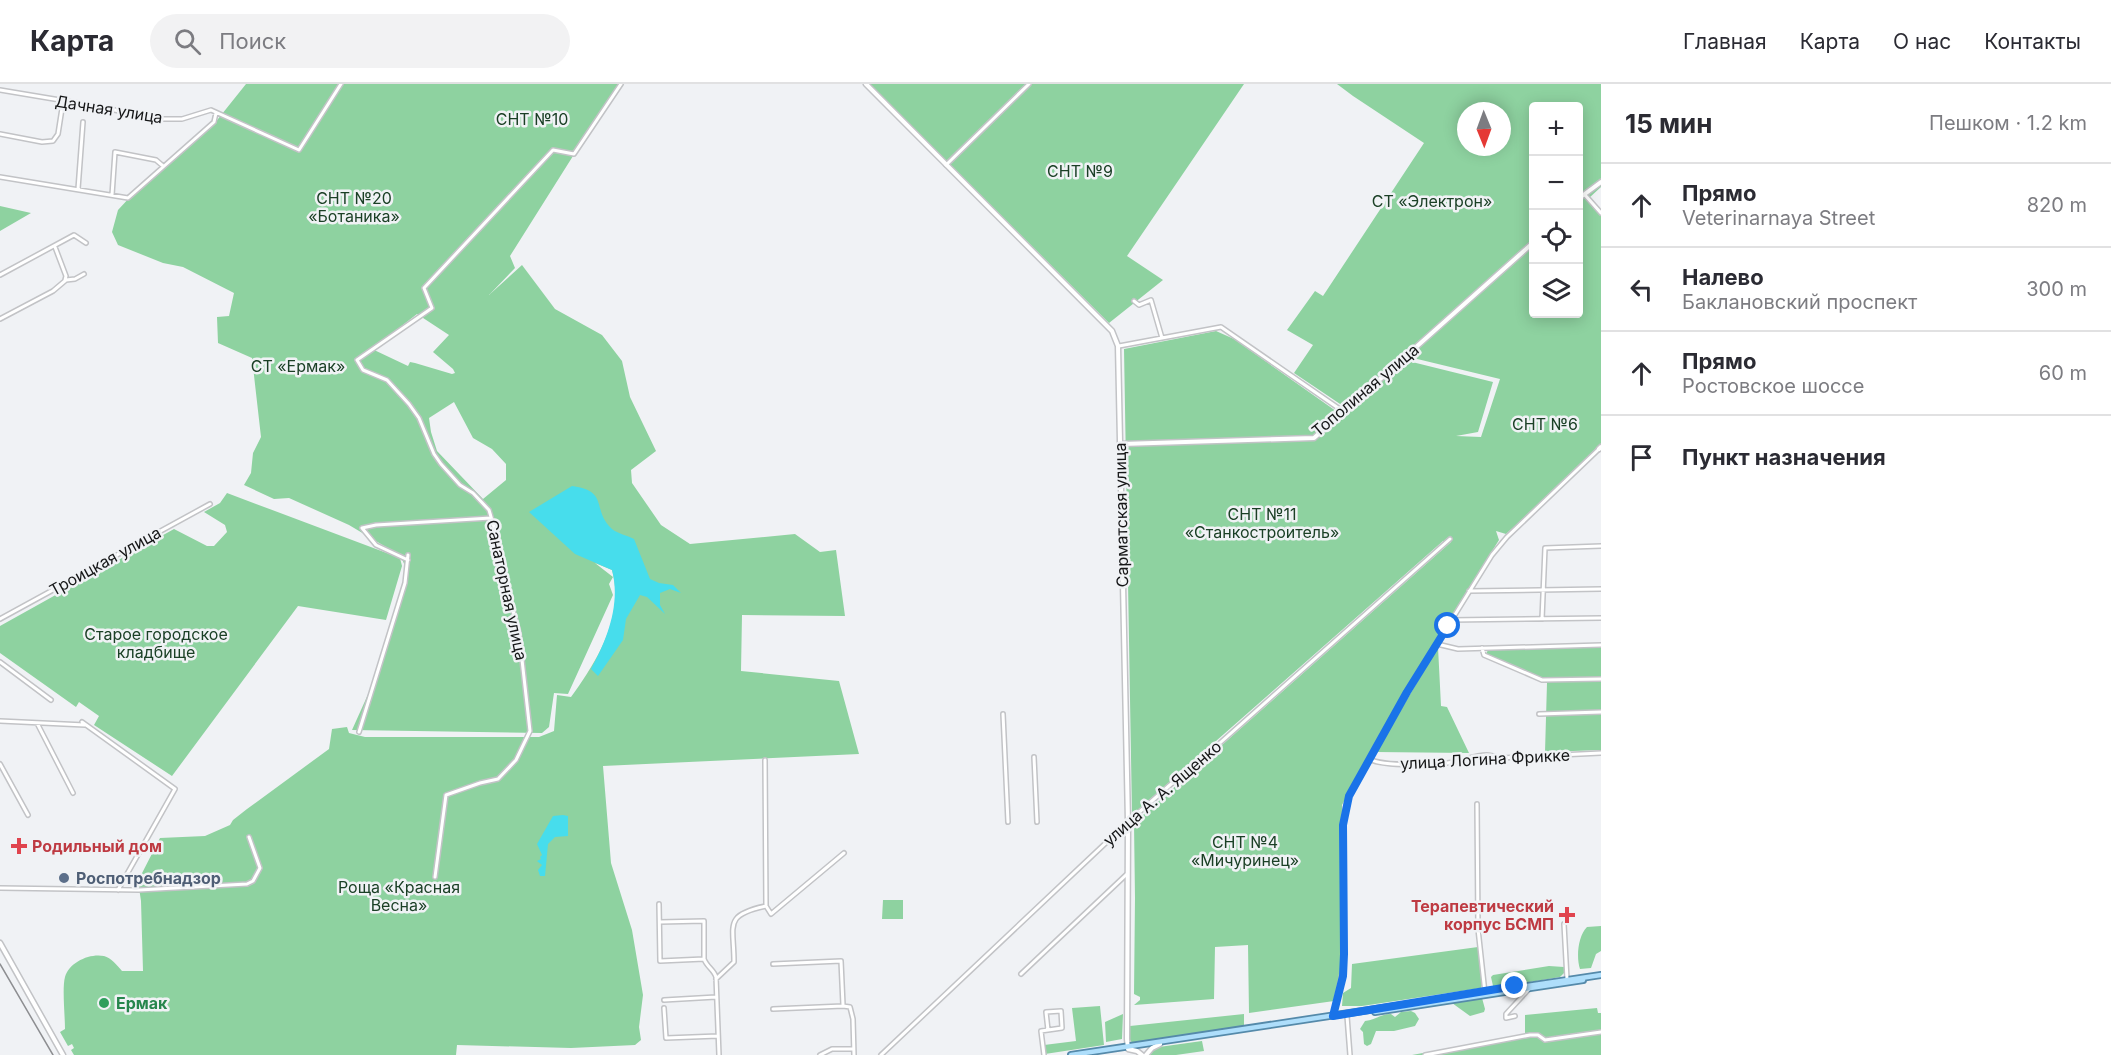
<!DOCTYPE html>
<html lang="ru">
<meta charset="utf-8">
<style>
:root{--surface:#fff;--page:#f2f2f3;--text:#2b2b33;--muted:#7c7c81;--line:#e1e1e2}
body{margin:0;font-family:Inter,sans-serif;background:var(--page);color:var(--text)}
.controls{position:absolute;right:18px;top:18px;display:grid;overflow:hidden;border-radius:6px;box-shadow:0 3px 15px #0003}
.controls button{width:54px;height:54px;display:grid;place-items:center;padding:0;border:0;border-bottom:2px solid var(--line);background:var(--surface);color:var(--text);font:30px sans-serif}
.compass{position:absolute;left:1457px;top:18px;width:54px;height:54px;border-radius:50%;background:var(--surface);box-shadow:0 3px 15px #0003;rotate:179deg}
.stop{position:absolute;width:18px;height:18px;margin:-14px;border:4px solid #1a73e8;border-radius:50%;background:#fff}
.stop.end{background:#1a73e8;border-color:#fff;box-shadow:0 2px 6px #0008}
.list{margin:0;padding:0;list-style:none}
h2{display:flex;justify-content:space-between;align-items:center;height:78px;margin:0;padding:0 24px;font-size:26px}
h2 small{font-size:20px;font-weight:400;color:var(--muted)}
.list li{display:grid;grid-template-columns:39px 1fr auto;gap:18px;align-items:center;box-sizing:border-box;height:84px;padding:0 24px;border-top:2px solid var(--line)}
.list b{display:block;font-size:22px;white-space:nowrap}
.list p{margin:0;font-size:20px;white-space:nowrap;color:var(--muted)}
.list em{font-size:20px;font-style:normal;color:var(--muted)}
.icon{flex:none;width:33px;height:33px;fill:none;stroke:currentColor;stroke-width:2;stroke-linecap:round;stroke-linejoin:round}
.map{position:relative;flex:none;width:1601px;height:971px;overflow:hidden}
header{display:flex;align-items:center;gap:36px;box-sizing:border-box;height:84px;padding:0 30px;background:var(--surface);border-bottom:2px solid var(--line)}
header strong{font-size:28px}
nav{display:flex;gap:33px;margin-inline-start:auto;font-size:21px}
.search{width:420px;height:54px;background:var(--page);display:flex;align-items:center;gap:15px;box-sizing:border-box;padding:0 21px;border-radius:33px;color:var(--muted);font-size:22px}
main{display:flex}
aside{flex:1;background:var(--surface)}
.map>svg:first-child{display:block}
</style>
<header>
<strong>Карта</strong>
<div class="search"><svg class="icon" aria-label="search" viewBox="0 0 24 24"><circle cx="10" cy="10" r="6"/><path d="M15 15l6 6"/></svg>Поиск</div>
<nav><a>Главная</a><a>Карта</a><a>О нас</a><a>Контакты</a></nav>
</header>
<main>
<div class="map">
<svg width="1601" height="971" viewBox="0 0 1601 971">
<rect width="100%" height="100%" fill="#f0f2f5"/>
<path fill="#8ed2a0" fill-rule="evenodd" d="M 246,0 L 624,0 L 573,72 L 510,172 L 515,184 L 489,211 L 522,181 L 555,225 L 602,251 L 622,277 L 630,313 L 656,367 L 631,386 L 632,399 L 661,441 L 690,460 L 795,450 L 820,468 L 836,466 L 845,532 L 742,531 L 741,587 L 839,597 L 859,670 L 603,682 L 611,779 L 632,846 L 643,911 L 639,943 L 641,956 L 635,961 L 571,964 L 457,961 L 456,971 L 74,971 L 71,966 L 74,964 L 72,960 L 68,962 L 60,948 L 65,945 C 65,932 62,904 65,893 C 69,878 90,869 104,872 C 111,874 117,881 122,887 L 143,887 L 141,817 L 138,797 L 160,754 L 205,752 L 230,741 L 233,736 L 247,725 L 329,665 L 332,645 L 347,643 L 349,649 L 365,653 L 539,653 L 554,647 L 557,611 L 571,613 C 597,577 625,532 612,486 L 595,479 L 613,493 L 609,500 L 613,511 L 568,610 L 554,609 L 549,643 L 542,649 L 352,646 L 374,597 L 408,490 L 401,472 L 349,441 L 289,414 L 274,415 L 244,401 L 251,389 L 253,369 L 261,353 L 252,274 L 218,259 L 217,233 L 229,232 L 234,209 L 183,183 L 163,179 L 118,161 L 112,148 L 118,126 L 131,112 L 197,50 L 210,45 ZM 417,230 L 449,251 L 433,268 L 453,285 L 455,289 L 452,290 L 415,279 L 410,278 L 408,282 L 372,265 ZM 454,318 L 473,354 L 492,365 L 506,380 L 506,396 L 483,415 L 437,367 L 431,348 L 429,334 Z
M 869,0 L 1244,0 L 1127,172 L 1163,196 L 1109,239 Z
M 1337,0 L 1601,0 L 1601,103 L 1589,114 L 1601,128 L 1601,364 L 1506,450 L 1496,447 L 1499,456 L 1430,566 L 1386,639 L 1342,721 L 1341,886 L 1334,917 L 1249,929 L 1248,861 L 1215,863 L 1214,915 L 1134,921 L 1140,916 L 1140,913 L 1134,910 L 1135,814 L 1134,739 L 1451,458 L 1443,457 L 1132,731 L 1124,265 L 1216,247 L 1234,255 L 1343,332 L 1404,276 L 1493,298 L 1478,348 L 1456,352 L 1481,353 L 1500,295 L 1409,273 L 1503,184 L 1346,324 L 1294,289 L 1313,261 L 1287,246 L 1315,207 L 1323,212 L 1424,59 L 1353,12 ZM 1534,22 L 1578,22 L 1578,230 L 1534,230 ZM 1466,27 L 1502,27 L 1502,63 L 1466,63 Z
M 0,122 L 31,129 L 0,147 Z
M 227,409 L 400,474 L 402,482 L 386,536 L 298,522 L 172,692 L 94,641 L 99,632 L 79,618 L 76,623 L 0,569 L 0,542 L 174,445 L 207,462 L 214,462 L 227,448 L 225,441 L 204,428 L 220,419 Z
M 1438,563 L 1441,622 L 1447,623 L 1469,669 L 1376,668 Z
M 1601,563 L 1601,666 L 1545,668 L 1547,599 L 1486,570 L 1488,566 Z
M 883,816 L 903,816 L 903,835 L 882,835 Z
M 1601,842 L 1601,867 L 1596,870 L 1591,884 L 1580,885 C 1576,873 1578,852 1587,843 Z
M 1478,863 L 1483,898 L 1481,904 L 1362,922 L 1342,922 L 1343,909 L 1351,904 L 1352,880 Z
M 1549,882 L 1564,883 L 1564,889 L 1560,893 L 1500,903 L 1493,902 L 1491,893 L 1493,891 Z
M 1482,914 L 1485,925 L 1484,928 L 1470,932 L 1452,919 Z
M 1100,922 L 1104,961 L 1045,970 L 1044,961 L 1076,957 L 1072,924 Z
M 1597,924 L 1598,929 L 1601,929 L 1601,971 L 1412,971 L 1525,950 L 1525,931 Z
M 1411,927 L 1415,929 L 1419,935 L 1415,942 L 1394,947 L 1376,947 L 1371,960 L 1367,962 L 1364,960 L 1363,948 L 1360,945 L 1365,937 C 1375,936 1381,930 1391,930 L 1395,933 L 1401,928 Z
M 1123,930 L 1122,955 L 1106,958 L 1105,938 Z
M 1244,930 L 1244,943 L 1133,960 L 1130,956 L 1130,942 Z
M 1202,957 L 1204,967 L 1176,971 L 1149,971 L 1152,966 L 1159,963 Z"/>
<path fill="#47ddec" d="M 572,402 C 610,407 591,426 612,445 C 618,450 627,451 634,455 L 650,495 L 659,499 L 673,501 L 681,509 L 670,505 L 660,509 L 660,521 L 665,530 L 647,513 L 640,511 L 626,535 L 623,556 L 598,592 L 591,585 C 607,556 621,520 612,486 L 575,470 L 529,428 Z
M 563,731 L 568,732 L 568,752 L 555,753 L 548,760 L 545,792 L 540,792 L 538,786 L 542,781 L 537,777 L 541,775 L 540,773 L 542,771 L 537,760 L 553,732 Z"/>
<g fill="none" stroke-linecap="round" stroke-linejoin="round">
<defs>
<path id="street" d="M 0,6 L 84,20 L 160,35 L 182,35 L 211,26 L 299,66 L 341,0
M 0,50 L 42,58 L 53,57 L 58,50 L 63,18
M 946,81 L 1029,0
M 0,93 L 128,114 L 214,38 L 216,29
M 78,105 L 83,38
M 112,111 L 115,68 L 156,76 L 163,82
M 1585,111 L 1601,129
M 55,163 L 66,192 L 65,196
M 0,191 L 74,151 L 86,159
M 1134,217 L 1139,221 L 1151,216 L 1162,254
M 0,235 L 53,207 L 66,196 L 75,195 L 84,190
M 1119,262 L 1221,243 L 1344,328
M 408,476 L 376,461 L 362,444 L 376,441 L 491,434
M 1469,507 L 1601,505
M 0,535 L 210,420
M 1542,535 L 1545,464 L 1601,462
M 1451,536 L 1601,534
M 1437,560 L 1458,565 L 1601,561
M 1482,564 L 1484,571 L 1542,596 L 1601,595
M 0,578 L 51,616
M 1003,630 L 1008,738
M 1539,630 L 1601,628
M 0,637 L 85,641
M 82,638 L 175,705 L 118,806
M 37,639 L 73,709
M 359,648 L 405,499 L 408,471
M 1034,673 L 1037,738
M 1369,675 C 1384,683 1436,681 1454,678 C 1465,676 1475,671 1487,671 C 1491,671 1496,673 1501,674 L 1601,669
M 0,680 L 28,731
M 1477,720 L 1478,845 L 1485,909
M 435,793 L 446,711 L 480,699 L 498,695 L 516,676 L 530,647 L 519,549 L 496,463 L 496,450 L 489,426 L 473,409 L 460,401 L 441,380 L 434,370 L 419,334 L 409,320 L 387,296 L 363,286 L 357,276 L 432,224 L 424,204 L 553,66 L 574,70 L 621,0
M 0,804 L 139,806 L 247,800 L 253,797 L 260,784 L 249,753
M 659,820 L 660,877 L 704,875
M 766,822 L 771,830 L 844,769
M 660,838 L 704,837 L 704,875 C 707,883 714,886 716,893 L 719,971
M 1564,840 L 1567,895
M 773,880 L 841,877 L 843,921
M 1021,890 L 1127,790
M 716,895 L 734,878 C 734,841 723,831 766,822 L 765,676
M 664,916 L 716,913
M 664,924 L 666,954 L 718,952
M 773,925 L 843,922 L 850,923 L 853,935 L 854,971
M 1333,932 L 1344,881 L 1343,741 L 1346,721 L 1349,712 L 1407,608 L 1492,471 L 1507,453 L 1599,365
M 1347,932 L 1350,971
M 1515,932 L 1506,934 L 1506,930 L 1529,905
M 820,971 L 832,965 L 853,965
M 881,971 L 1128,738 L 1170,701 L 1203,674 L 1450,455
M 1044,971 L 1041,947 L 1062,944 L 1061,927 L 1046,928 L 1048,946
M 1425,971 L 1530,951 L 1538,951 L 1545,956 L 1601,948"/>
<path id="secondary" d="M 866,0 L 1112,247 L 1118,262 L 1128,738 L 1127,955 L 1128,965 L 1137,967 L 1142,971
M 1578,115 L 1601,98
M 1122,360 L 1314,354 L 1534,158
M 1599,365 L 1601,363
M 0,859 L 63,971
M 1146,971 L 1152,964 L 1160,960"/>
<path id="primary" d="M 1375,928 L 1583,896
M 1071,971 L 1601,891"/>
</defs>
<use href="#street" stroke="#c2c3c6" stroke-width="6"/>
<use href="#secondary" stroke="#c2c3c6" stroke-width="7"/>
<use href="#primary" stroke="#558aaa" stroke-width="8"/>
<use href="#street" stroke="#fff" stroke-width="3"/>
<use href="#secondary" stroke="#fff" stroke-width="4"/>
<use href="#primary" stroke="#aedefb" stroke-width="4.5"/>
<path stroke="#8d8e91" stroke-width="1.5" d="M 0,880 L 53,971"/>
</g>
<g fill="none" stroke-linecap="round" stroke-linejoin="round">
<path stroke="#1a73e8" stroke-width="8" d="M 1448,542 L 1407,608 L 1349,712 L 1343,741 L 1344,870 L 1343,892 L 1333,932 L 1515,902"/>
</g>
<g fill="#e0444e" stroke="#f0f2f5" stroke-width="2">
<path d="M16 753h6v6h6v6h-6v6h-6v-6h-6v-6h6z"/>
<path d="M1564 822h6v6h6v6h-6v6h-6v-6h-6v-6h6z"/>
</g>
<circle fill="#5c6f8a" stroke="#f0f2f5" stroke-width="2" cx="64" cy="794" r="6"/>
<circle fill="#2e9e5b" stroke="#f0f2f5" stroke-width="2" cx="104" cy="919" r="6"/>
<g text-anchor="middle" dominant-baseline="central" stroke-width="5" stroke-linejoin="round" paint-order="stroke">
<g font-size="16" fill="#151617" stroke="#f0f2f5">
<text transform="translate(109 25) rotate(9)">Дачная улица</text>
<text transform="translate(1365 306) rotate(-40)">Тополиная улица</text>
<text transform="translate(1121 431) rotate(-91)">Сарматская улица</text>
<text transform="translate(105 477) rotate(-29)">Троицкая улица</text>
<text transform="translate(507 506) rotate(78)">Санаторная улица</text>
<text transform="translate(1485 675) rotate(-3)">улица Логина Фрикке</text>
<text transform="translate(1162 709) rotate(-41)">улица А. А. Ященко</text>
</g>
<g font-size="16" fill="#1b4026" stroke="#f0f2f5">
<text x="532" y="35">СНТ №10</text>
<text x="1080" y="87">СНТ №9</text>
<text x="354" y="114">СНТ №20<tspan x="354" dy="18">«Ботаника»</tspan></text>
<text x="1432" y="117">СТ «Электрон»</text>
<text x="298" y="282">СТ «Ермак»</text>
<text x="1545" y="340">СНТ №6</text>
<text x="1262" y="430">СНТ №11<tspan x="1262" dy="18">«Станкостроитель»</tspan></text>
<text x="156" y="550">Старое городское<tspan x="156" dy="18">кладбище</tspan></text>
<text x="1245" y="758">СНТ №4<tspan x="1245" dy="18">«Мичуринец»</tspan></text>
<text x="399" y="803">Роща «Красная<tspan x="399" dy="18">Весна»</tspan></text>
</g>
<g font-size="16" font-weight="bold" fill="#be3a42" stroke="#f0f2f5" text-anchor="start">
<text x="32" y="762">Родильный дом</text>
<text x="1554" y="822" text-anchor="end">Терапевтический<tspan x="1554" dy="18">корпус БСМП</tspan></text>
</g>
<g font-size="16" font-weight="bold" fill="#4e5e75" stroke="#f0f2f5" text-anchor="start">
<text x="76" y="794">Роспотребнадзор</text>
</g>
<g font-size="16" font-weight="bold" fill="#27864d" stroke="#f0f2f5" text-anchor="start">
<text x="116" y="919">Ермак</text>
</g>
</g>
</svg>
<div class="controls">
<button>+</button>
<button>−</button>
<button><svg class="icon" aria-label="locate" viewBox="0 0 24 24"><circle cx="12" cy="12" r="6"/><path d="M12 2v4M12 18v4M2 12h4M18 12h4"/></svg></button>
<button><svg class="icon" aria-label="layers" viewBox="0 0 24 24"><path d="M12 4l9 5-9 5-9-5zM3 14l9 5 9-5"/></svg></button>
</div>
<svg class="compass" viewBox="-18 -18 36 36"><path d="M0-13l5 13h-10z" fill="#e53935"/><path d="M0 13l5-13h-10z" fill="#7c7c81"/></svg>
<div class="stop" style="left:1448px;top:542px"></div>
<div class="stop end" style="left:1515px;top:902px"></div>
</div>
<aside>
<h2>15 мин<small>Пешком · 1.2 km</small></h2>
<ul class="list">
<li><svg class="icon" aria-label="ahead" viewBox="0 0 24 24"><path d="M12 20V5M6 11l6-6 6 6"/></svg><div><b>Прямо</b><p>Veterinarnaya Street</p></div><em>820 m</em></li>
<li><svg class="icon" aria-label="left" viewBox="0 0 24 24"><path d="M17 20v-9H6M10 6l-5 5 5 5"/></svg><div><b>Налево</b><p>Баклановский проспект</p></div><em>300 m</em></li>
<li><svg class="icon" aria-label="ahead" viewBox="0 0 24 24"><path d="M12 20V5M6 11l6-6 6 6"/></svg><div><b>Прямо</b><p>Ростовское шоссе</p></div><em>60 m</em></li>
<li><svg class="icon" aria-label="arrive" viewBox="0 0 24 24"><path d="M6 21V4h12l-3 4 3 4H6"/></svg><div><b>Пункт назначения</b></div></li>
</ul>
</aside>
</main>
